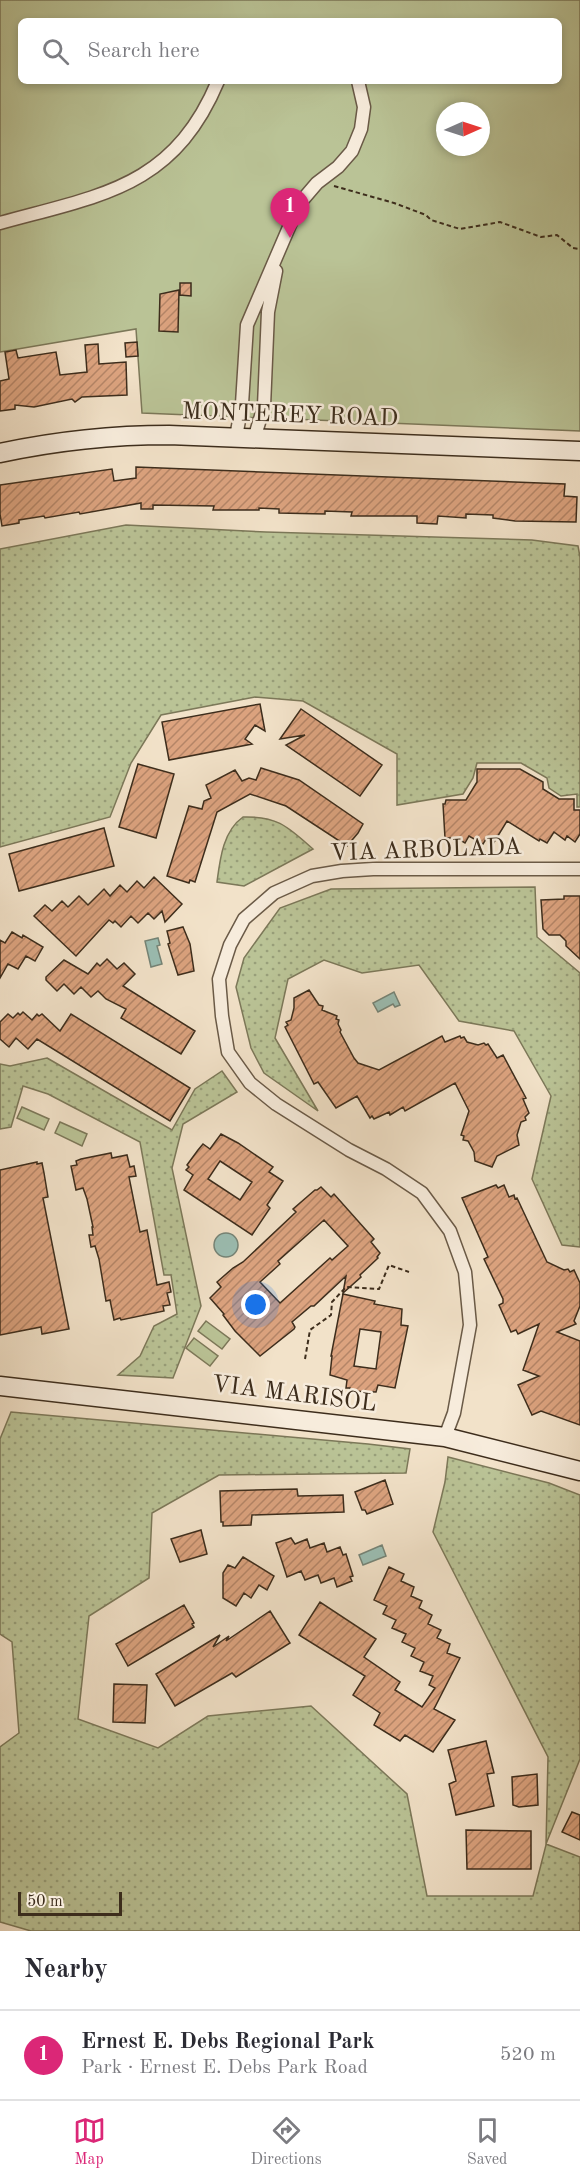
<!DOCTYPE html>
<meta charset="utf-8">
<style>
:root{--surface:#fff;--page:#f2f2f3;--text:#2b2b33;--muted:#7c7c81;--line:#e1e1e2;--accent:#db2777}
body{margin:0;font-family:"Old Standard TT",serif;background:var(--page);color:var(--text)}
.compass{position:absolute;left:436px;top:102px;width:54px;height:54px;border-radius:50%;background:var(--surface);box-shadow:0 3px 9px #0003;rotate:87deg}
.scale{position:absolute;left:18px;bottom:15px;width:104px;box-sizing:border-box;padding-left:6px;border:3px solid #3d2d1c;border-top:0;font-size:16px;line-height:21px;white-space:nowrap;color:#3d2d1c;-webkit-text-stroke:4px #f7ecdc;paint-order:stroke}
.you{position:absolute;left:256px;top:1305px;width:21px;height:21px;margin:-15px;border:4px solid #fff;border-radius:50%;background:#1a73e8;box-shadow:0 0 0 9px #1a73e833}
.badge{display:grid;place-items:center;width:39px;height:39px;border-radius:50%;background:var(--accent);color:#fff;font-size:20px;font-weight:700}
.pin{position:absolute;translate:-50% -50px;filter:drop-shadow(0 2px 3px #0008)}
.pin::after{content:'';position:absolute;top:32px;width:21px;height:18px;background:inherit;clip-path:polygon(0 0,100% 0,50% 100%)}
.list{margin:0;padding:0;list-style:none}
h2{display:flex;justify-content:space-between;align-items:center;height:78px;margin:0;padding:0 24px;font-size:26px}
h2 small{font-size:20px;font-weight:400;color:var(--muted)}
.list li{display:grid;grid-template-columns:39px 1fr auto;gap:18px;align-items:center;box-sizing:border-box;height:90px;padding:0 24px;border-top:2px solid var(--line)}
.list b{display:block;font-size:22px;white-space:nowrap}
.list p{margin:0;font-size:20px;white-space:nowrap;color:var(--muted)}
.list em{font-size:20px;font-style:normal;color:var(--muted)}
.icon{flex:none;width:33px;height:33px;fill:none;stroke:currentColor;stroke-width:2;stroke-linecap:round;stroke-linejoin:round}
.map{position:relative;flex:none;width:580px;height:1931px;overflow:hidden}
.search{position:absolute;background:var(--surface);box-shadow:0 3px 9px #0003;left:18px;right:18px;top:18px;height:66px;display:flex;align-items:center;gap:15px;box-sizing:border-box;padding:0 21px;border-radius:9px;color:var(--muted);font-size:22px}
.sheet{height:168px;background:var(--surface)}
nav{display:flex;justify-content:space-around;align-items:center;box-sizing:border-box;height:84px;border-top:2px solid var(--line);background:var(--surface);font-size:16px;color:var(--muted)}
nav a{display:grid;justify-items:center;gap:3px}
nav .on{color:var(--accent)}
.map>svg:first-child{display:block}
</style>
<div class="map">
<svg width="580" height="1931" viewBox="0 0 580 1931">
<defs>
<pattern id="grass-dots" width="8" height="8" patternUnits="userSpaceOnUse" patternTransform="scale(1.5)"><rect width="8" height="8" fill="#bac396"/><path d="M2 2h.1M6 6h.1" fill="none" stroke="#989f7a" stroke-width="1.8" stroke-linecap="round"/></pattern>
<pattern id="building-hatch" width="6" height="6" patternUnits="userSpaceOnUse" patternTransform="scale(1.5)"><rect width="6" height="6" fill="#dca37f"/><path d="M-1 1l2-2M0 6l6-6M5 7l2-2" fill="none" stroke="#b48567"/></pattern>
</defs>
<rect width="100%" height="100%" fill="#f2e2c9"/>
<filter id="stains"><feTurbulence type="fractalNoise" baseFrequency=".00333" numOctaves="4"/><feColorMatrix values="0 0 0 0 .2 0 0 0 0 .09 0 0 0 0 .02 0 0 0 .5 -.17"/></filter>
<radialGradient id="worn" r=".72"><stop offset=".6" stop-color="#630" stop-opacity="0"/><stop offset="1" stop-color="#630" stop-opacity=".3"/></radialGradient>
<path fill="url(#grass-dots)" stroke="#7c7859" stroke-width="1.5" d="M 126,525 L 266,532 L 532,540 L 578,546 L 580,557 L 580,807 L 577,807 L 577,794 L 561,796 L 549,788 L 547,778 L 521,763 L 477,763 L 473,778 L 463,794 L 397,805 L 397,754 L 303,701 L 255,697 L 161,715 L 131,763 L 110,817 L 0,847 L 0,549 Z
M 243,817 C 278,816 288,827 313,849 L 244,886 L 217,882 C 220,859 223,831 243,817 Z
M 535,887 L 537,937 L 580,973 L 580,1247 L 562,1245 L 532,1179 L 551,1096 L 514,1031 L 459,1021 L 419,965 L 362,973 L 324,960 L 288,979 L 275,1038 L 318,1111 L 264,1073 L 251,1048 L 236,987 L 244,958 L 280,908 L 331,889 Z
M 47,1058 L 172,1130 L 195,1089 L 222,1071 L 237,1092 L 183,1124 L 172,1168 L 201,1306 L 173,1378 L 118,1375 L 140,1356 L 154,1326 L 177,1314 L 171,1275 L 164,1275 L 140,1142 L 48,1094 L 23,1086 L 11,1127 L 0,1129 L 0,1064 L 10,1066 Z
M 11,1412 L 368,1444 L 410,1449 L 406,1473 L 219,1475 L 152,1513 L 149,1578 L 89,1616 L 78,1719 L 158,1748 L 208,1716 L 311,1706 L 407,1794 L 427,1896 L 533,1896 L 546,1845 L 548,1757 L 433,1532 L 445,1482 L 448,1457 L 549,1483 L 580,1495 L 580,1759 L 546,1844 L 580,1857 L 580,1931 L 31,1931 L 0,1922 L 0,1747 L 19,1733 L 12,1642 L 0,1634 L 0,1439 Z"/>
<path fill="#bac396" stroke="#7c7859" stroke-width="1.5" fill-rule="evenodd" d="M 0,0 L 580,0 L 580,431 L 142,413 L 136,329 L 0,352 ZM 21,21 L 559,21 L 559,81 L 21,81 ZM 445,111 L 481,111 L 481,147 L 445,147 Z
M 22,1107 L 49,1119 L 44,1130 L 17,1118 Z
M 60,1122 L 87,1134 L 82,1146 L 55,1133 Z
M 206,1321 L 230,1339 L 222,1349 L 198,1331 Z
M 194,1338 L 218,1356 L 210,1366 L 186,1348 Z"/>
<path fill="#9bbeb3" stroke="#758477" stroke-width="1.5" d="M 158,938 L 160,945 L 157,946 L 162,964 L 151,967 L 145,941 Z
M 394,992 L 400,1005 L 395,1007 L 393,1004 L 378,1012 L 373,1003 Z
M214 1245a12 12 0 1 1 24 0a12 12 0 1 1-24 0Z
M 382,1545 L 386,1556 L 363,1565 L 359,1555 Z"/>
<path fill="url(#building-hatch)" stroke="#3d2d1c" stroke-width="1.5" fill-rule="evenodd" d="M 180,283 L 191,283 L 191,296 L 180,295 Z
M 179,290 L 178,332 L 159,331 L 160,294 Z
M 137,342 L 138,356 L 126,357 L 125,343 Z
M 98,344 L 99,364 L 126,362 L 127,395 L 82,397 L 75,402 L 72,399 L 34,407 L 15,405 L 15,409 L 0,411 L 0,381 L 9,379 L 5,352 L 16,350 L 18,358 L 56,352 L 60,375 L 87,372 L 85,345 Z
M 136,467 L 565,484 L 564,496 L 577,497 L 576,522 L 515,521 L 493,518 L 493,515 L 466,514 L 466,518 L 438,516 L 437,524 L 417,523 L 417,516 L 351,516 L 352,512 L 325,511 L 325,514 L 279,513 L 279,509 L 259,508 L 259,510 L 213,510 L 214,506 L 153,505 L 153,509 L 141,509 L 141,503 L 80,514 L 79,512 L 45,518 L 44,516 L 19,520 L 19,523 L 2,526 L 0,514 L 0,485 L 112,469 L 114,481 L 136,478 Z
M 260,704 L 265,731 L 255,725 L 245,739 L 252,744 L 169,760 L 162,722 Z
M 301,709 L 382,765 L 360,796 L 286,745 L 305,735 L 280,739 Z
M 138,764 L 174,774 L 156,838 L 119,827 Z
M 261,768 L 299,780 L 363,824 L 358,833 L 347,846 L 286,806 L 250,794 L 217,812 L 195,882 L 190,880 L 189,883 L 167,876 L 189,806 L 202,809 L 204,801 L 211,798 L 206,785 L 235,770 L 242,781 L 249,778 L 256,780 Z
M 477,769 L 520,769 L 543,782 L 543,789 L 559,799 L 574,799 L 574,810 L 580,810 L 580,834 L 575,842 L 567,836 L 565,840 L 554,832 L 547,843 L 540,839 L 539,841 L 507,821 L 493,844 L 486,839 L 483,844 L 469,836 L 465,843 L 457,838 L 445,838 L 443,804 L 445,804 L 446,800 L 466,800 L 477,782 Z
M 104,828 L 114,866 L 19,891 L 9,854 Z
M 154,877 L 182,904 L 165,922 L 162,911 L 154,919 L 148,913 L 138,923 L 131,916 L 121,927 L 115,921 L 113,923 L 109,920 L 76,956 L 34,916 L 45,905 L 52,911 L 62,901 L 68,907 L 79,896 L 88,905 L 104,889 L 110,896 L 120,885 L 127,892 L 137,881 L 144,888 Z
M 564,896 L 580,896 L 580,959 L 566,946 L 566,941 L 560,935 L 549,935 L 543,929 L 541,900 L 564,899 Z
M 183,927 L 190,944 L 194,971 L 178,975 L 168,944 L 170,943 L 167,931 Z
M 12,932 L 22,938 L 23,935 L 43,947 L 35,961 L 26,956 L 18,969 L 8,964 L 0,978 L 0,940 L 5,943 Z
M 107,959 L 117,969 L 124,963 L 135,974 L 123,986 L 195,1031 L 181,1054 L 121,1018 L 126,1009 L 106,999 L 98,991 L 91,997 L 81,987 L 74,994 L 64,984 L 57,991 L 46,980 L 46,977 L 64,960 L 88,974 L 97,963 L 100,966 Z
M 309,990 L 319,1005 L 323,1006 L 322,1010 L 337,1016 L 336,1019 L 339,1020 L 338,1024 L 341,1030 L 340,1032 L 354,1058 L 358,1063 L 379,1070 L 442,1036 L 445,1042 L 460,1036 L 461,1038 L 464,1037 L 467,1042 L 478,1045 L 484,1043 L 486,1045 L 488,1044 L 497,1058 L 503,1055 L 526,1098 L 523,1099 L 529,1113 L 525,1117 L 526,1120 L 521,1122 L 517,1135 L 519,1145 L 497,1156 L 492,1167 L 475,1161 L 474,1152 L 468,1141 L 463,1140 L 464,1136 L 461,1135 L 469,1111 L 455,1083 L 405,1111 L 403,1107 L 390,1115 L 389,1112 L 374,1119 L 372,1116 L 370,1118 L 357,1096 L 336,1108 L 318,1082 L 314,1084 L 285,1027 L 288,1025 L 286,1022 L 291,1020 L 294,1008 L 294,998 Z
M 23,1012 L 32,1020 L 37,1014 L 39,1016 L 42,1014 L 60,1031 L 71,1014 L 190,1088 L 170,1121 L 37,1039 L 28,1049 L 16,1038 L 9,1047 L 0,1039 L 0,1022 L 8,1014 L 13,1018 L 18,1013 L 20,1015 Z
M 221,1134 L 238,1143 L 273,1167 L 269,1172 L 283,1181 L 267,1205 L 270,1208 L 252,1235 L 184,1190 L 193,1175 L 186,1170 L 189,1167 L 187,1165 L 198,1150 L 203,1144 L 210,1149 ZM 220,1161 L 252,1182 L 240,1200 L 208,1179 Z
M 111,1153 L 112,1158 L 127,1155 L 130,1167 L 134,1166 L 136,1176 L 129,1177 L 140,1232 L 147,1230 L 157,1285 L 169,1282 L 171,1292 L 167,1293 L 170,1305 L 163,1306 L 164,1311 L 121,1320 L 120,1318 L 114,1320 L 110,1300 L 106,1301 L 99,1259 L 95,1246 L 91,1247 L 89,1235 L 93,1235 L 92,1227 L 93,1227 L 87,1199 L 83,1188 L 76,1190 L 71,1166 L 77,1165 L 76,1161 L 81,1159 Z
M 37,1162 L 37,1164 L 42,1163 L 44,1173 L 48,1197 L 43,1198 L 69,1329 L 42,1334 L 41,1327 L 0,1335 L 0,1170 Z
M 496,1185 L 498,1188 L 504,1185 L 509,1197 L 514,1195 L 515,1199 L 517,1198 L 547,1262 L 564,1270 L 568,1269 L 570,1272 L 574,1270 L 580,1283 L 580,1306 L 574,1321 L 576,1324 L 557,1332 L 580,1341 L 580,1425 L 541,1411 L 532,1415 L 518,1385 L 539,1376 L 523,1370 L 539,1324 L 518,1334 L 516,1330 L 511,1332 L 499,1305 L 503,1303 L 503,1299 L 484,1259 L 488,1257 L 462,1198 Z
M 321,1187 L 331,1197 L 334,1194 L 374,1239 L 371,1242 L 380,1253 L 377,1257 L 378,1258 L 360,1275 L 361,1277 L 343,1293 L 346,1276 L 314,1306 L 311,1306 L 292,1322 L 295,1327 L 294,1329 L 260,1356 L 235,1331 L 223,1315 L 224,1314 L 210,1298 L 221,1287 L 217,1282 L 233,1268 L 243,1262 L 296,1212 L 293,1209 L 315,1190 L 317,1190 ZM 324,1220 L 348,1246 L 332,1260 L 330,1258 L 280,1303 L 260,1282 L 280,1264 L 278,1261 Z
M 343,1294 L 375,1301 L 374,1304 L 402,1309 L 401,1325 L 408,1326 L 395,1388 L 378,1385 L 376,1392 L 350,1391 L 350,1388 L 346,1388 L 347,1380 L 330,1375 L 332,1356 L 331,1356 ZM 360,1329 L 381,1332 L 376,1369 L 354,1366 Z
M 385,1480 L 393,1504 L 367,1514 L 365,1510 L 362,1510 L 355,1492 Z
M 297,1489 L 298,1496 L 343,1495 L 344,1512 L 252,1515 L 251,1525 L 223,1526 L 223,1522 L 221,1522 L 220,1491 Z
M 201,1530 L 207,1554 L 180,1562 L 171,1539 Z
M 291,1538 L 295,1544 L 307,1539 L 310,1548 L 324,1543 L 327,1552 L 340,1547 L 343,1555 L 346,1554 L 353,1576 L 350,1577 L 352,1581 L 337,1587 L 334,1578 L 321,1583 L 318,1575 L 305,1580 L 301,1571 L 287,1577 L 276,1543 Z
M 243,1557 L 274,1576 L 267,1590 L 259,1585 L 251,1598 L 244,1593 L 236,1606 L 223,1598 L 223,1573 L 228,1565 L 235,1568 Z
M 389,1567 L 404,1574 L 401,1581 L 414,1587 L 411,1596 L 422,1601 L 419,1608 L 432,1615 L 428,1624 L 441,1630 L 437,1638 L 450,1644 L 447,1653 L 460,1658 L 434,1709 L 455,1720 L 433,1752 L 405,1735 L 400,1741 L 374,1725 L 380,1713 L 353,1695 L 365,1676 L 299,1635 L 320,1602 L 376,1639 L 364,1657 L 400,1682 L 395,1690 L 422,1707 L 435,1688 L 429,1685 L 433,1676 L 420,1671 L 424,1662 L 411,1656 L 415,1648 L 402,1642 L 406,1634 L 392,1628 L 396,1620 L 383,1614 L 387,1606 L 374,1600 Z
M 184,1605 L 194,1623 L 192,1624 L 194,1627 L 128,1666 L 116,1644 Z
M 270,1611 L 290,1643 L 236,1677 L 232,1673 L 175,1706 L 156,1674 L 220,1635 L 213,1647 L 229,1636 L 226,1641 Z
M 114,1684 L 147,1685 L 145,1723 L 113,1722 Z
M 486,1741 L 494,1773 L 487,1774 L 494,1806 L 456,1815 L 449,1784 L 456,1781 L 448,1750 Z
M 537,1774 L 538,1805 L 519,1807 L 513,1805 L 512,1777 Z
M 572,1812 L 580,1815 L 580,1840 L 562,1832 Z
M 466,1830 L 531,1831 L 531,1869 L 467,1869 Z"/>
<g fill="none" stroke-linecap="round" stroke-linejoin="round">
<defs>
<path id="street" d="M 0,223 C 101,195 173,188 218,81
M 236,437 L 242,404 L 247,325 L 299,204 L 317,183 L 338,167 L 352,151 L 361,129 L 364,107 L 358,81
M 254,439 L 264,406 L 268,312 L 276,271
M 445,1437 L 454,1413 L 470,1325 L 465,1272 L 450,1231 L 422,1193 L 386,1169 L 349,1150 L 276,1104 L 250,1083 L 228,1052 L 222,1016 L 219,979 L 230,945 L 244,919 L 274,893 L 312,876 L 342,871 L 373,869 L 580,869"/>
<path id="secondary" d="M 0,453 C 56,441 112,435 169,435 L 580,451
M 0,1386 L 445,1437 L 580,1471"/>
</defs>
<use href="#street" stroke="#6a5a47" stroke-width="15"/>
<use href="#secondary" stroke="#3d2d1c" stroke-width="21"/>
<path stroke="#3d2d1c" stroke-width="2" stroke-dasharray="4.5 3" stroke-linecap="butt" d="M 334,186 L 394,203 L 426,215 L 431,220 L 460,229 L 500,222 L 541,237 L 557,235 L 573,248 L 580,249
M 305,1359 L 310,1330 L 331,1315 L 332,1302 L 346,1287 L 379,1289 L 389,1265 L 409,1272"/>
<use href="#street" stroke="#f7ecdc" stroke-width="12"/>
<use href="#secondary" stroke="#f7ecdc" stroke-width="18"/>
</g>
<g text-anchor="middle" dominant-baseline="central" stroke-width="5" stroke-linejoin="round" paint-order="stroke">
<g font-size="24" fill="#3d2d1c" stroke="#f7ecdc">
<text transform="translate(290 416) rotate(2)">MONTEREY ROAD</text>
<text transform="translate(426 851) rotate(-2)">VIA ARBOLADA</text>
<text transform="translate(294 1395) rotate(7)">VIA MARISOL</text>
</g>
</g>
<rect width="100%" height="100%" filter="url(#stains)"/>
<rect width="100%" height="100%" fill="url(#worn)"/>
</svg>
<svg class="compass" viewBox="-18 -18 36 36"><path d="M0-13l5 13h-10z" fill="#e53935"/><path d="M0 13l5-13h-10z" fill="#7c7c81"/></svg>
<div class="scale">50 m</div>
<div class="you"></div>
<div class="pin badge" style="left:290px;top:238px">1</div>
<div class="search"><svg class="icon" aria-label="search" viewBox="0 0 24 24"><circle cx="10" cy="10" r="6"/><path d="M15 15l6 6"/></svg>Search here</div>
</div>
<section class="sheet">
<h2>Nearby<small></small></h2>
<ul class="list">
<li><span class="badge">1</span><div><b>Ernest E. Debs Regional Park</b><p>Park · Ernest E. Debs Park Road</p></div><em>520 m</em></li>
</ul>
</section>
<nav>
<a class="on"><svg class="icon" aria-label="map" viewBox="0 0 24 24"><path d="M3 6l6-2 6 2 6-2v14l-6 2-6-2-6 2zM9 4v14M15 6v14"/></svg>Map</a>
<a><svg class="icon" aria-label="directions" viewBox="0 0 24 24"><path d="M12 3l9 9-9 9-9-9zM9 14v-3h6M13 9l2 2-2 2"/></svg>Directions</a>
<a><svg class="icon" aria-label="saved" viewBox="0 0 24 24"><path d="M7 4h10v16l-5-4-5 4z"/></svg>Saved</a>
</nav>
